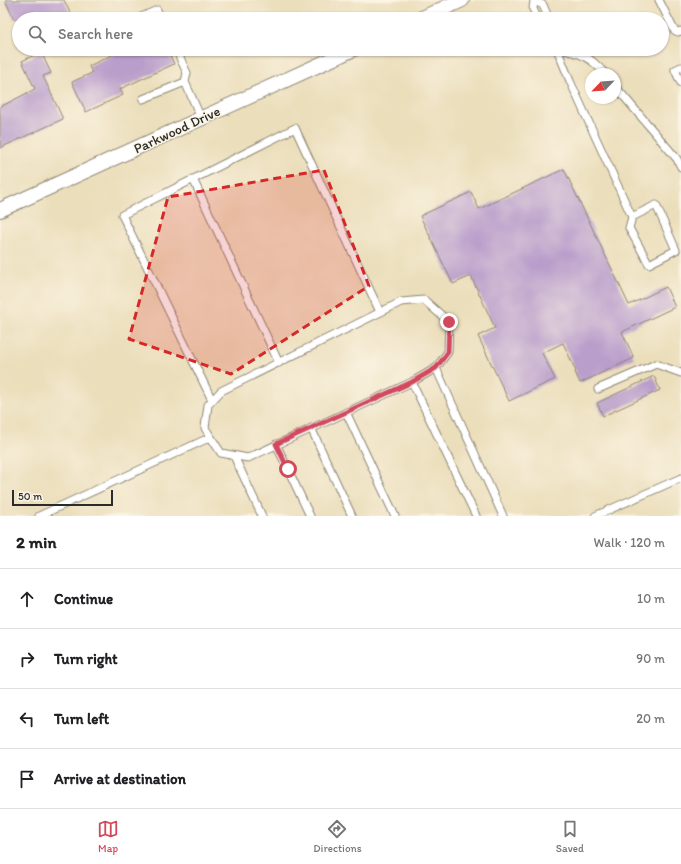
<!DOCTYPE html>
<meta charset="utf-8">
<style>
:root{--surface:#fff;--page:#f2f2f2;--text:#202124;--muted:#757577;--line:#e0e0e0;--accent:#d1495b}
body{margin:0;font-family:Itim,sans-serif;background:var(--page);color:var(--text)}
.compass{position:absolute;left:585px;top:68px;width:36px;height:36px;border-radius:50%;background:var(--surface);box-shadow:0 1px 3px #0004;rotate:245deg}
.scale{position:absolute;left:12px;bottom:10px;width:101px;box-sizing:border-box;padding-left:4px;border:2px solid #2b2b2b;border-top:0;font-size:11px;line-height:14px;white-space:nowrap;color:#2b2b2b;-webkit-text-stroke:3px #fcf5e5;paint-order:stroke}
.stop{position:absolute;width:12px;height:12px;margin:-9px;border:3px solid #d1495b;border-radius:50%;background:#fff}
.stop.end{background:#d1495b;border-color:#fff;box-shadow:0 1px 4px #0008}
.list{margin:0;padding:0;list-style:none}
h2{display:flex;justify-content:space-between;align-items:center;height:52px;margin:0;padding:0 16px;font-size:17px}
h2 small{font-size:13px;font-weight:400;color:var(--muted)}
.list li{display:grid;grid-template-columns:26px 1fr auto;gap:12px;align-items:center;box-sizing:border-box;height:60px;padding:0 16px;border-top:1px solid var(--line)}
.list b{display:block;font-size:15px;white-space:nowrap}
.list em{font-size:13px;font-style:normal;color:var(--muted)}
.icon{flex:none;width:22px;height:22px;fill:none;stroke:currentColor;stroke-width:2;stroke-linecap:round;stroke-linejoin:round}
.map{position:relative;flex:none;width:681px;height:516px;overflow:hidden}
.search{position:absolute;background:var(--surface);box-shadow:0 1px 3px #0004;left:12px;right:12px;top:12px;height:44px;display:flex;align-items:center;gap:10px;box-sizing:border-box;padding:0 14px;border-radius:22px;color:var(--muted);font-size:15px}
.sheet{height:292px;background:var(--surface)}
nav{display:flex;justify-content:space-around;align-items:center;box-sizing:border-box;height:56px;border-top:1px solid var(--line);background:var(--surface);font-size:11px;color:var(--muted)}
nav a{display:grid;justify-items:center;gap:2px}
nav .on{color:var(--accent)}
.map>svg:first-child{display:block}
</style>
<div class="map">
<svg width="681" height="516" viewBox="0 0 681 516">
<rect width="100%" height="100%" fill="#fcf5e5"/>
<filter id="ink" filterUnits="userSpaceOnUse"><feTurbulence type="fractalNoise" baseFrequency=".025" numOctaves="2"/><feDisplacementMap in="SourceGraphic" scale="8" xChannelSelector="R" yChannelSelector="G"/><feConvolveMatrix kernelMatrix="1 2 1 2 8 2 1 2 1" color-interpolation-filters="sRGB"/></filter>
<filter id="wash" filterUnits="userSpaceOnUse"><feTurbulence type="fractalNoise" baseFrequency=".012" numOctaves="4" result="noise"/><feDisplacementMap in="SourceGraphic" scale="16" xChannelSelector="R" yChannelSelector="G"/><feGaussianBlur stdDeviation="0.9" result="paint"/><feColorMatrix in="noise" values="0 0 0 0 0 0 0 0 0 0 0 0 0 0 0 0 0 1.4 0 .05"/><feComposite in="paint" operator="in"/></filter>
<g filter="url(#wash)">
<rect width="100%" height="100%" fill="#ebdebb"/>
<g id="blocks">
<path fill="#b99dcb" d="M 5,0 L 64,0 L 73,19 L 14,19 Z
M 115,49 L 167,49 L 174,64 L 120,89 L 123,95 L 86,112 L 72,82 L 92,73 L 89,66 L 116,53 Z
M 41,52 L 51,73 L 43,76 L 63,119 L 0,148 L 0,107 L 35,89 L 22,61 Z
M 564,169 L 629,305 L 666,287 L 675,307 L 622,332 L 634,358 L 580,383 L 575,372 L 576,371 L 563,343 L 542,353 L 555,379 L 509,401 L 478,336 L 495,328 L 471,276 L 453,284 L 420,216 L 471,192 L 479,209 Z
M 654,376 L 660,390 L 603,416 L 597,403 Z"/>
</g>
</g>
<g filter="url(#ink)">
<use href="#blocks" fill-opacity="0" stroke="#8b8473" stroke-width="1"/>
<g fill="none" stroke-linecap="round" stroke-linejoin="round">
<defs>
<path id="lane" d="M 534,0 L 533,9 L 538,19
M 659,0 L 674,30 L 678,32 L 681,31
M 535,1 L 543,5 L 549,19
M 137,19 L 157,10 L 161,19
M 176,49 L 187,73 L 185,82
M 557,49 L 570,81 L 632,217 L 629,228 L 649,264 L 676,250 L 656,205 L 632,217
M 559,49 C 580,53 590,56 605,74
M 681,67 L 675,70 L 681,83
M 615,86 L 677,159 L 681,167
M 143,99 L 185,82 L 201,118
M 193,179 L 279,363
M 424,300 L 449,322 L 448,352 L 436,368 L 412,382 L 248,458 L 221,453 L 205,428 L 208,405 L 221,391 L 401,302 Z
M 436,368 L 503,516
M 412,382 L 476,516
M 598,389 L 656,364 L 681,373
M 212,400 L 122,215 L 295,128 L 380,312
M 346,412 L 395,516
M 311,428 L 352,516
M 276,444 L 310,516
M 234,456 L 262,516
M 39,516 L 211,437
M 595,516 L 681,478"/>
<path id="street" d="M 420,19 L 462,0
M 0,210 L 354,49"/>
</defs>
<use href="#lane" stroke="#8b8473" stroke-width="9"/>
<use href="#street" stroke="#8b8473" stroke-width="16"/>
<use href="#lane" stroke="#fff" stroke-width="7"/>
<use href="#street" stroke="#fff" stroke-width="14"/>
</g>
</g>
<g fill="none" stroke-linecap="round" stroke-linejoin="round" filter="url(#ink)">
<path stroke="#d1495b" stroke-width="5" d="M 288,469 L 276,444 L 412,382 L 436,368 L 448,352 L 449,322"/>
</g>
<path fill="#d62828" fill-opacity="0.2" stroke="#d62828" stroke-width="3" stroke-dasharray="8 5" stroke-linejoin="round" d="M 324,170 L 369,286 L 231,374 L 129,339 L 168,197 Z"/>
<g text-anchor="middle" dominant-baseline="central" stroke-width="3" stroke-linejoin="round" paint-order="stroke">
<g font-size="14" fill="#2b2b2b" stroke="#fcf5e5">
<text transform="translate(177 130) rotate(-25)">Parkwood Drive</text>
</g>
</g>
</svg>
<svg class="compass" viewBox="-18 -18 36 36"><path d="M0-13l5 13h-10z" fill="#e53935"/><path d="M0 13l5-13h-10z" fill="#757577"/></svg>
<div class="scale">50 m</div>
<div class="stop" style="left:288px;top:469px"></div>
<div class="stop end" style="left:449px;top:322px"></div>
<div class="search"><svg class="icon" aria-label="search" viewBox="0 0 24 24"><circle cx="10" cy="10" r="6"/><path d="M15 15l6 6"/></svg>Search here</div>
</div>
<section class="sheet">
<h2>2 min<small>Walk · 120 m</small></h2>
<ul class="list">
<li><svg class="icon" aria-label="ahead" viewBox="0 0 24 24"><path d="M12 20V5M6 11l6-6 6 6"/></svg><div><b>Continue</b></div><em>10 m</em></li>
<li><svg class="icon" aria-label="right" viewBox="0 0 24 24"><path d="M7 20v-9h11M14 6l5 5-5 5"/></svg><div><b>Turn right</b></div><em>90 m</em></li>
<li><svg class="icon" aria-label="left" viewBox="0 0 24 24"><path d="M17 20v-9H6M10 6l-5 5 5 5"/></svg><div><b>Turn left</b></div><em>20 m</em></li>
<li><svg class="icon" aria-label="arrive" viewBox="0 0 24 24"><path d="M6 21V4h12l-3 4 3 4H6"/></svg><div><b>Arrive at destination</b></div></li>
</ul>
</section>
<nav>
<a class="on"><svg class="icon" aria-label="map" viewBox="0 0 24 24"><path d="M3 6l6-2 6 2 6-2v14l-6 2-6-2-6 2zM9 4v14M15 6v14"/></svg>Map</a>
<a><svg class="icon" aria-label="directions" viewBox="0 0 24 24"><path d="M12 3l9 9-9 9-9-9zM9 14v-3h6M13 9l2 2-2 2"/></svg>Directions</a>
<a><svg class="icon" aria-label="saved" viewBox="0 0 24 24"><path d="M7 4h10v16l-5-4-5 4z"/></svg>Saved</a>
</nav>
